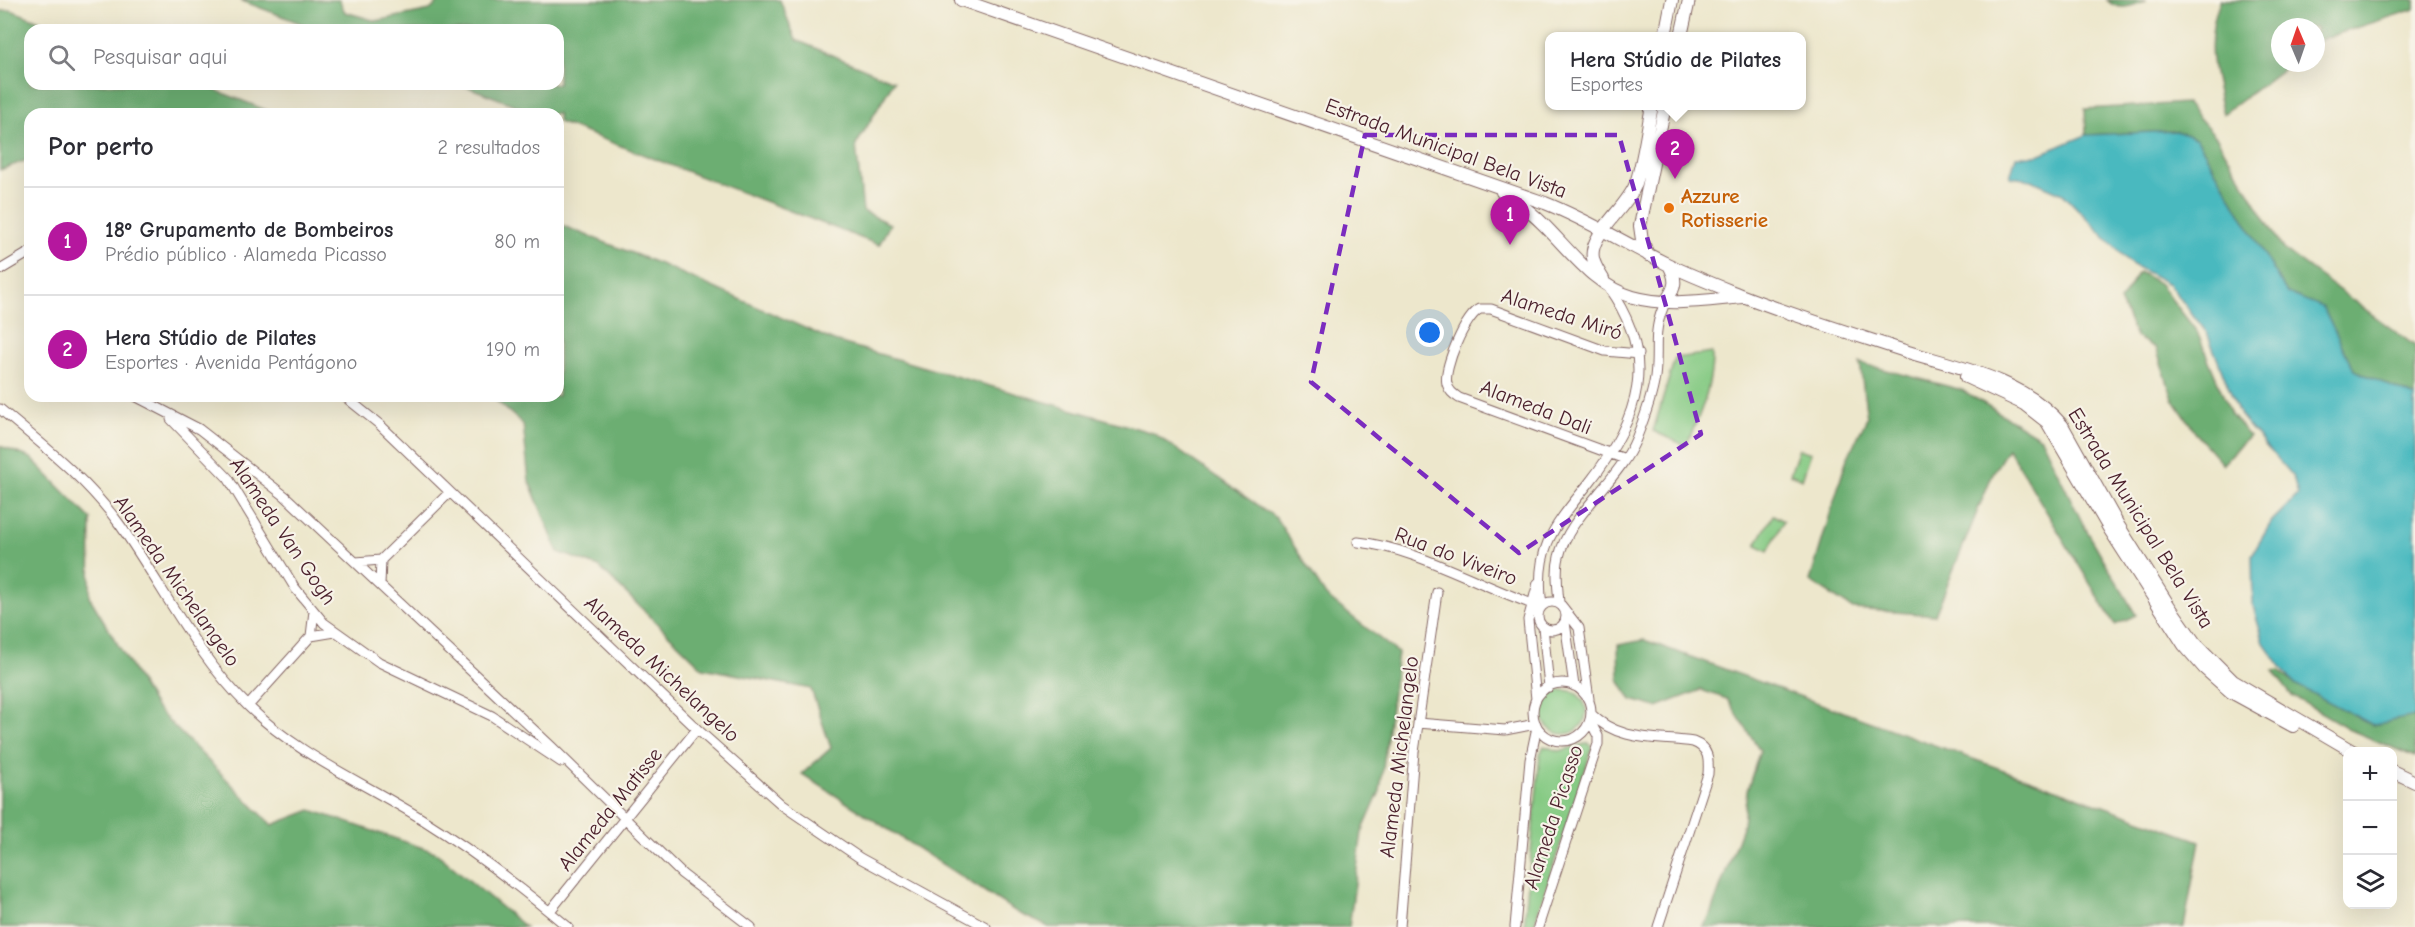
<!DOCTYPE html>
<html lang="pt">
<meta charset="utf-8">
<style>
:root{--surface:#fff;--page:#f7f7f7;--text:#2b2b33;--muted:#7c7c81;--line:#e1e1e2;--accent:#b5179e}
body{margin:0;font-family:"Comic Neue",sans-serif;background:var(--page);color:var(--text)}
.controls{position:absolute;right:18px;bottom:18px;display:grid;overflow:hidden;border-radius:12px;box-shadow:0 6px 24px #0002}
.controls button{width:54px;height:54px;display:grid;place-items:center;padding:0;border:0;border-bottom:2px solid var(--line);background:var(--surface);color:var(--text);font:30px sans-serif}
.compass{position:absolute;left:2271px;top:18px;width:54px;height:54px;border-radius:50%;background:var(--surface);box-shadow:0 6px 24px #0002;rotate:358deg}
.you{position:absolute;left:1430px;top:333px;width:21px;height:21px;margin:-15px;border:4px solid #fff;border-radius:50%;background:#1a73e8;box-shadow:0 0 0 9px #1a73e833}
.badge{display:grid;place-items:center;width:39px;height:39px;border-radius:50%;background:var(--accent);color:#fff;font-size:20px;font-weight:700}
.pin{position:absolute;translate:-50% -50px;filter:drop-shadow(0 2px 3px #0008)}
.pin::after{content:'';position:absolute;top:32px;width:21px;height:18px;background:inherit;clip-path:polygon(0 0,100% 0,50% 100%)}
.popup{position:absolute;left:1545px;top:32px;width:261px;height:78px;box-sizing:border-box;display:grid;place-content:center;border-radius:12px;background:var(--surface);filter:drop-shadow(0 2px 4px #0005);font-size:20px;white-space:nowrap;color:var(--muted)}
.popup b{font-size:22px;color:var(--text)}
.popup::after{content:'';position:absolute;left:50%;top:100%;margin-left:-12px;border:12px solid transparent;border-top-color:var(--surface)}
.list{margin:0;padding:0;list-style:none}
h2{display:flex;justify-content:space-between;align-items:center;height:78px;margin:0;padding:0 24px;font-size:26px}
h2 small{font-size:20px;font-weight:400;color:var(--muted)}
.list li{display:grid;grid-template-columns:39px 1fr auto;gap:18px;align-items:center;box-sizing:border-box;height:108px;padding:0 24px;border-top:2px solid var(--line)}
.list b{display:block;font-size:22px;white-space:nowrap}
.list p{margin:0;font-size:20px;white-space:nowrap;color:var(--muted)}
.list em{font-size:20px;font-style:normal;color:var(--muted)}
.icon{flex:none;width:33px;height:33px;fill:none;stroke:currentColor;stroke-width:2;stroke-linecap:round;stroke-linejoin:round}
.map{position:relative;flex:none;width:2415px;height:927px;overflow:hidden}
.search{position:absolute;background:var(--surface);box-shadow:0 6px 24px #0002;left:24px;top:24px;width:540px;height:66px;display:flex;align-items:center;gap:15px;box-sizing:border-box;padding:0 21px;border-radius:18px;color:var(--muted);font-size:22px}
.panel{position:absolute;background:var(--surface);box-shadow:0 6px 24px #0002;left:24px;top:108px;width:540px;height:294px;border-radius:18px}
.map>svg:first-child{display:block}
</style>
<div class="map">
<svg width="2415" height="927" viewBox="0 0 2415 927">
<rect width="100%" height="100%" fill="#f7f3e8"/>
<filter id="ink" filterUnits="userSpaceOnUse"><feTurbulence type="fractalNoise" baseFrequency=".0167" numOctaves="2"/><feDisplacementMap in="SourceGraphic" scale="12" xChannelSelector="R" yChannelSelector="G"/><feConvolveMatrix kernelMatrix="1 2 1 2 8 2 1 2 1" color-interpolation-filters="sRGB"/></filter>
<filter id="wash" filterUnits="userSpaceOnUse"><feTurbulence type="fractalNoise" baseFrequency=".008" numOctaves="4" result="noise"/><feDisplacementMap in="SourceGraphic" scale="24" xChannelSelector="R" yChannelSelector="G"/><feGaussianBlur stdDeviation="1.35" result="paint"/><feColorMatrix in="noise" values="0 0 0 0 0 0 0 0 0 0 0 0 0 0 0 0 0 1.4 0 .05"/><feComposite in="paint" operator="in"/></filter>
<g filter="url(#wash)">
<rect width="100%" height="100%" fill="#ede7cc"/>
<path fill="#86ca84" stroke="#687458" stroke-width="1.5" d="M 1712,353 C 1713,386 1699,417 1686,446 L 1653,431 L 1675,358 Z
M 1799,449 L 1811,453 L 1802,479 L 1790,474 Z
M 1773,515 L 1784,521 L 1768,551 L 1756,545 Z
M1542 712a22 22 0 1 1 44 0a22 22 0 1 1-44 0Z
M 1589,743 L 1592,749 L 1533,927 L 1524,927 L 1540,754 L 1544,746 L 1559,751 Z"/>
<path fill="#6cae72" stroke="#5b664e" stroke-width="1.5" d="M 240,0 L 339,0 L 345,12 L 376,21 L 430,10 L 441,0 L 780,0 L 796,40 L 894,81 L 856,145 L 863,211 L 890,224 L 879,245 L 558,122 L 558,114 L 538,114 L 460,84 L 558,84 L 558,30 L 318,30 Z
M 2107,0 L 2146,0 C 2134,6 2118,12 2107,0 Z
M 2220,0 L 2415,0 L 2415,9 L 2322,39 L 2316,44 L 2316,27 L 2280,27 L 2280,63 L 2291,63 L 2223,114 C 2213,72 2204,43 2220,0 Z
M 11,10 L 62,30 L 30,30 L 30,84 L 200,84 L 276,114 L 30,114 L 30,159 L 0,170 L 0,11 Z
M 2186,103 L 2217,138 L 2283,249 L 2415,346 L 2415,397 L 2354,370 L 2323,308 L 2287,293 L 2197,139 L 2176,131 L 2086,135 L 2085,109 Z
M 558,224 L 665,266 L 834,341 L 1153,433 L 1276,518 L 1326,596 L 1398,653 L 1380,791 L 1362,832 L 1349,927 L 1049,927 L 1018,913 L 802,774 L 831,748 L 811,689 L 703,668 L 599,567 L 558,552 L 529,481 L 523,424 L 491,396 L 558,396 Z
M 2139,272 L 2159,283 L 2197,332 L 2231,414 L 2249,436 L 2223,464 L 2199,437 L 2173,399 L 2156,348 L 2136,337 L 2120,301 Z
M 1860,363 L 1962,390 L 2041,438 L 2083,524 L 2136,615 L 2115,625 L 2008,448 L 1993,473 L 1935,615 L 1853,609 L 1810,581 L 1846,461 L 1867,418 Z
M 0,446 L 31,458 L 91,519 L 90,598 L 155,707 L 272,825 L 311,810 L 435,852 L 525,927 L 0,927 Z
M 1644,640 L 2200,841 L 2184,927 L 1703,927 L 1709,918 L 1743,824 L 1747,791 L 1760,750 L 1727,699 L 1701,690 L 1657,707 L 1631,700 L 1619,680 L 1618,645 Z
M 2279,670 L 2293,683 L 2373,725 L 2415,716 L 2415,757 L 2353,731 L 2292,696 L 2273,671 Z"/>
<path fill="#4ab9bf" stroke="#4a6c75" stroke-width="1.5" d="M 2176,131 L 2197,139 L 2287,293 L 2323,307 L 2354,370 L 2415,397 L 2415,716 L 2373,725 L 2293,683 L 2264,643 L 2253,606 L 2252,555 L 2272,521 L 2298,495 L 2293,477 L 2240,416 L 2207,333 L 2169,284 L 2131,264 L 2063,194 L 2031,180 L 2010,177 L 2016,156 L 2036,156 L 2086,135 Z"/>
</g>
<g filter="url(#ink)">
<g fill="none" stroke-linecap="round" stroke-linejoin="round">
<defs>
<path id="minor" d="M 0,270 L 30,252
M 135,396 L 199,429 L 285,496 L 552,747 L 682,874 L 751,927
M 344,396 L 379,424 L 697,729 L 782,805 L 860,858 L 986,927
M 0,409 C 43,445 87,479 120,525 C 163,586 194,653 248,706 C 299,756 363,782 422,819 C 473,851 523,889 568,927
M 171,419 L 228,478 L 295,588 L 324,623 L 379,662 L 492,716 L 561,762
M 1625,459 L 1459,398 C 1453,394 1449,391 1447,384 C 1443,369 1465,316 1480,309 L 1491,309 L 1605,351 L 1639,354
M 1358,542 C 1414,547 1486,589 1541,607
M 356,562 L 381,560 L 449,493
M 380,585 L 381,560
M1538 616a14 14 0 1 1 28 0a14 14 0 1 1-28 0Z
M 1559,603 C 1558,588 1555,572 1559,557 C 1568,516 1619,481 1636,439 C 1644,419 1652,398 1655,377 C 1659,346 1651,332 1666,301
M 1561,605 L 1579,628 L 1589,699
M 1542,606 C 1534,547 1554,527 1589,483 C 1640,418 1659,358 1608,287
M 1565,622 L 1574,686
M 1543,627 L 1549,687
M 311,636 L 335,632
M1533 712a29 29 0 1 1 58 0a29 29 0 1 1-58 0Z
M 1536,699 L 1528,620 L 1538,583
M 248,706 L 311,636 L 314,611
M 1591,714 C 1619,742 1657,737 1693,742 C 1709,748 1709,759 1708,774 L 1658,927
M 1418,723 L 1505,730 L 1536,724
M 550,911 L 697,729
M 1400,927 L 1414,752 L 1437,592
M 1515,927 L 1530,760 L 1537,727
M 1538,927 L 1598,744 L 1598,736 L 1590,721"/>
<path id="secondary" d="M 961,0 L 1545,203 C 1588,220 1626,244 1667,264 C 1692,276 1718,286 1743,296 C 1797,317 1853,334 1908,352 C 1962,368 2024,380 2062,425 L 2118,525 L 2169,606 L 2195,643 L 2233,681 L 2354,752
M 1665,36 L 1672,0
M 1681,36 L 1689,0
M 1502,192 C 1516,201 1530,211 1542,223 C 1570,250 1594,286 1633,297 C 1667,307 1708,300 1743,297
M 1648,255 L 1642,240 L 1640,226 L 1665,106
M 1603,279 C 1599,272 1594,265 1593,258 C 1588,235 1629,206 1636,183 C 1644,159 1647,131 1652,106
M 1666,301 C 1676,287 1677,280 1669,265
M 1966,377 L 2024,404 L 2047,422 L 2110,530 L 2184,645 L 2204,668 L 2231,692 L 2293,726
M 2392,771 L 2415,782"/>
</defs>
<use href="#minor" stroke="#836563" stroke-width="11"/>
<use href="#secondary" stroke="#836563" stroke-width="14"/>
<use href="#minor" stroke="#fff" stroke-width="9"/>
<use href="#secondary" stroke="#fff" stroke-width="12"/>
</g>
</g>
<path fill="none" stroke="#7b2cbf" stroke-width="4.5" stroke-dasharray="12 8" stroke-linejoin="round" d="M 1365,135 L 1619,135 L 1701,434 L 1519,553 L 1311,382 Z"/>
<circle fill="#e8710a" stroke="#f7f3e8" stroke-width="2" cx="1669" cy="208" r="6"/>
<g text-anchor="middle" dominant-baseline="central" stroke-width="4.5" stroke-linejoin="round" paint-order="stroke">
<g font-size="21" fill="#4a1f2b" stroke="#f7f3e8">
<text transform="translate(1446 148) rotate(20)">Estrada Municipal Bela Vista</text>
<text transform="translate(1562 314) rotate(18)">Alameda Miró</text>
<text transform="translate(1536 407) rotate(21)">Alameda Dali</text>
<text transform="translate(2141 518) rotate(58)">Estrada Municipal Bela Vista</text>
<text transform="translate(283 531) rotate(56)">Alameda Van Gogh</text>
<text transform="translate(1456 556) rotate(21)">Rua do Viveiro</text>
<text transform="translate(177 581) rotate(55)">Alameda Michelangelo</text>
<text transform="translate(662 669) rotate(43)">Alameda Michelangelo</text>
<text transform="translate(1399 757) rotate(-83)">Alameda Michelangelo</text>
<text transform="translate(610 809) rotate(-51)">Alameda Matisse</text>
<text transform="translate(1553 817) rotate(-72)">Alameda Picasso</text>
</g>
<g font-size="21" font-weight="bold" fill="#c56008" stroke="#f7f3e8" text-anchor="start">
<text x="1681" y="196">Azzure<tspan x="1681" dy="24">Rotisserie</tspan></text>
</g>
</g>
</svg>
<div class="controls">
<button>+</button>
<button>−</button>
<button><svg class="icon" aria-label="layers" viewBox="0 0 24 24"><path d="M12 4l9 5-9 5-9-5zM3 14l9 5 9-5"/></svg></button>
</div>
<svg class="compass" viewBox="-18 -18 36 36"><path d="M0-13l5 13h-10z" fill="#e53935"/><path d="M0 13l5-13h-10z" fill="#7c7c81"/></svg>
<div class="you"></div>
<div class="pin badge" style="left:1510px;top:245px">1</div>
<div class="pin badge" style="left:1675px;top:179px">2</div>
<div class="popup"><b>Hera Stúdio de Pilates</b>Esportes</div>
<div class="search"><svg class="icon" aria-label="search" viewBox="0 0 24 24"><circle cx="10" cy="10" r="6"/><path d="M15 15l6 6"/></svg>Pesquisar aqui</div>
<section class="panel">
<h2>Por perto<small>2 resultados</small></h2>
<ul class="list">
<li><span class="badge">1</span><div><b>18º Grupamento de Bombeiros</b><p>Prédio público · Alameda Picasso</p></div><em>80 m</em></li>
<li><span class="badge">2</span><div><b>Hera Stúdio de Pilates</b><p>Esportes · Avenida Pentágono</p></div><em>190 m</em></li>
</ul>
</section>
</div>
